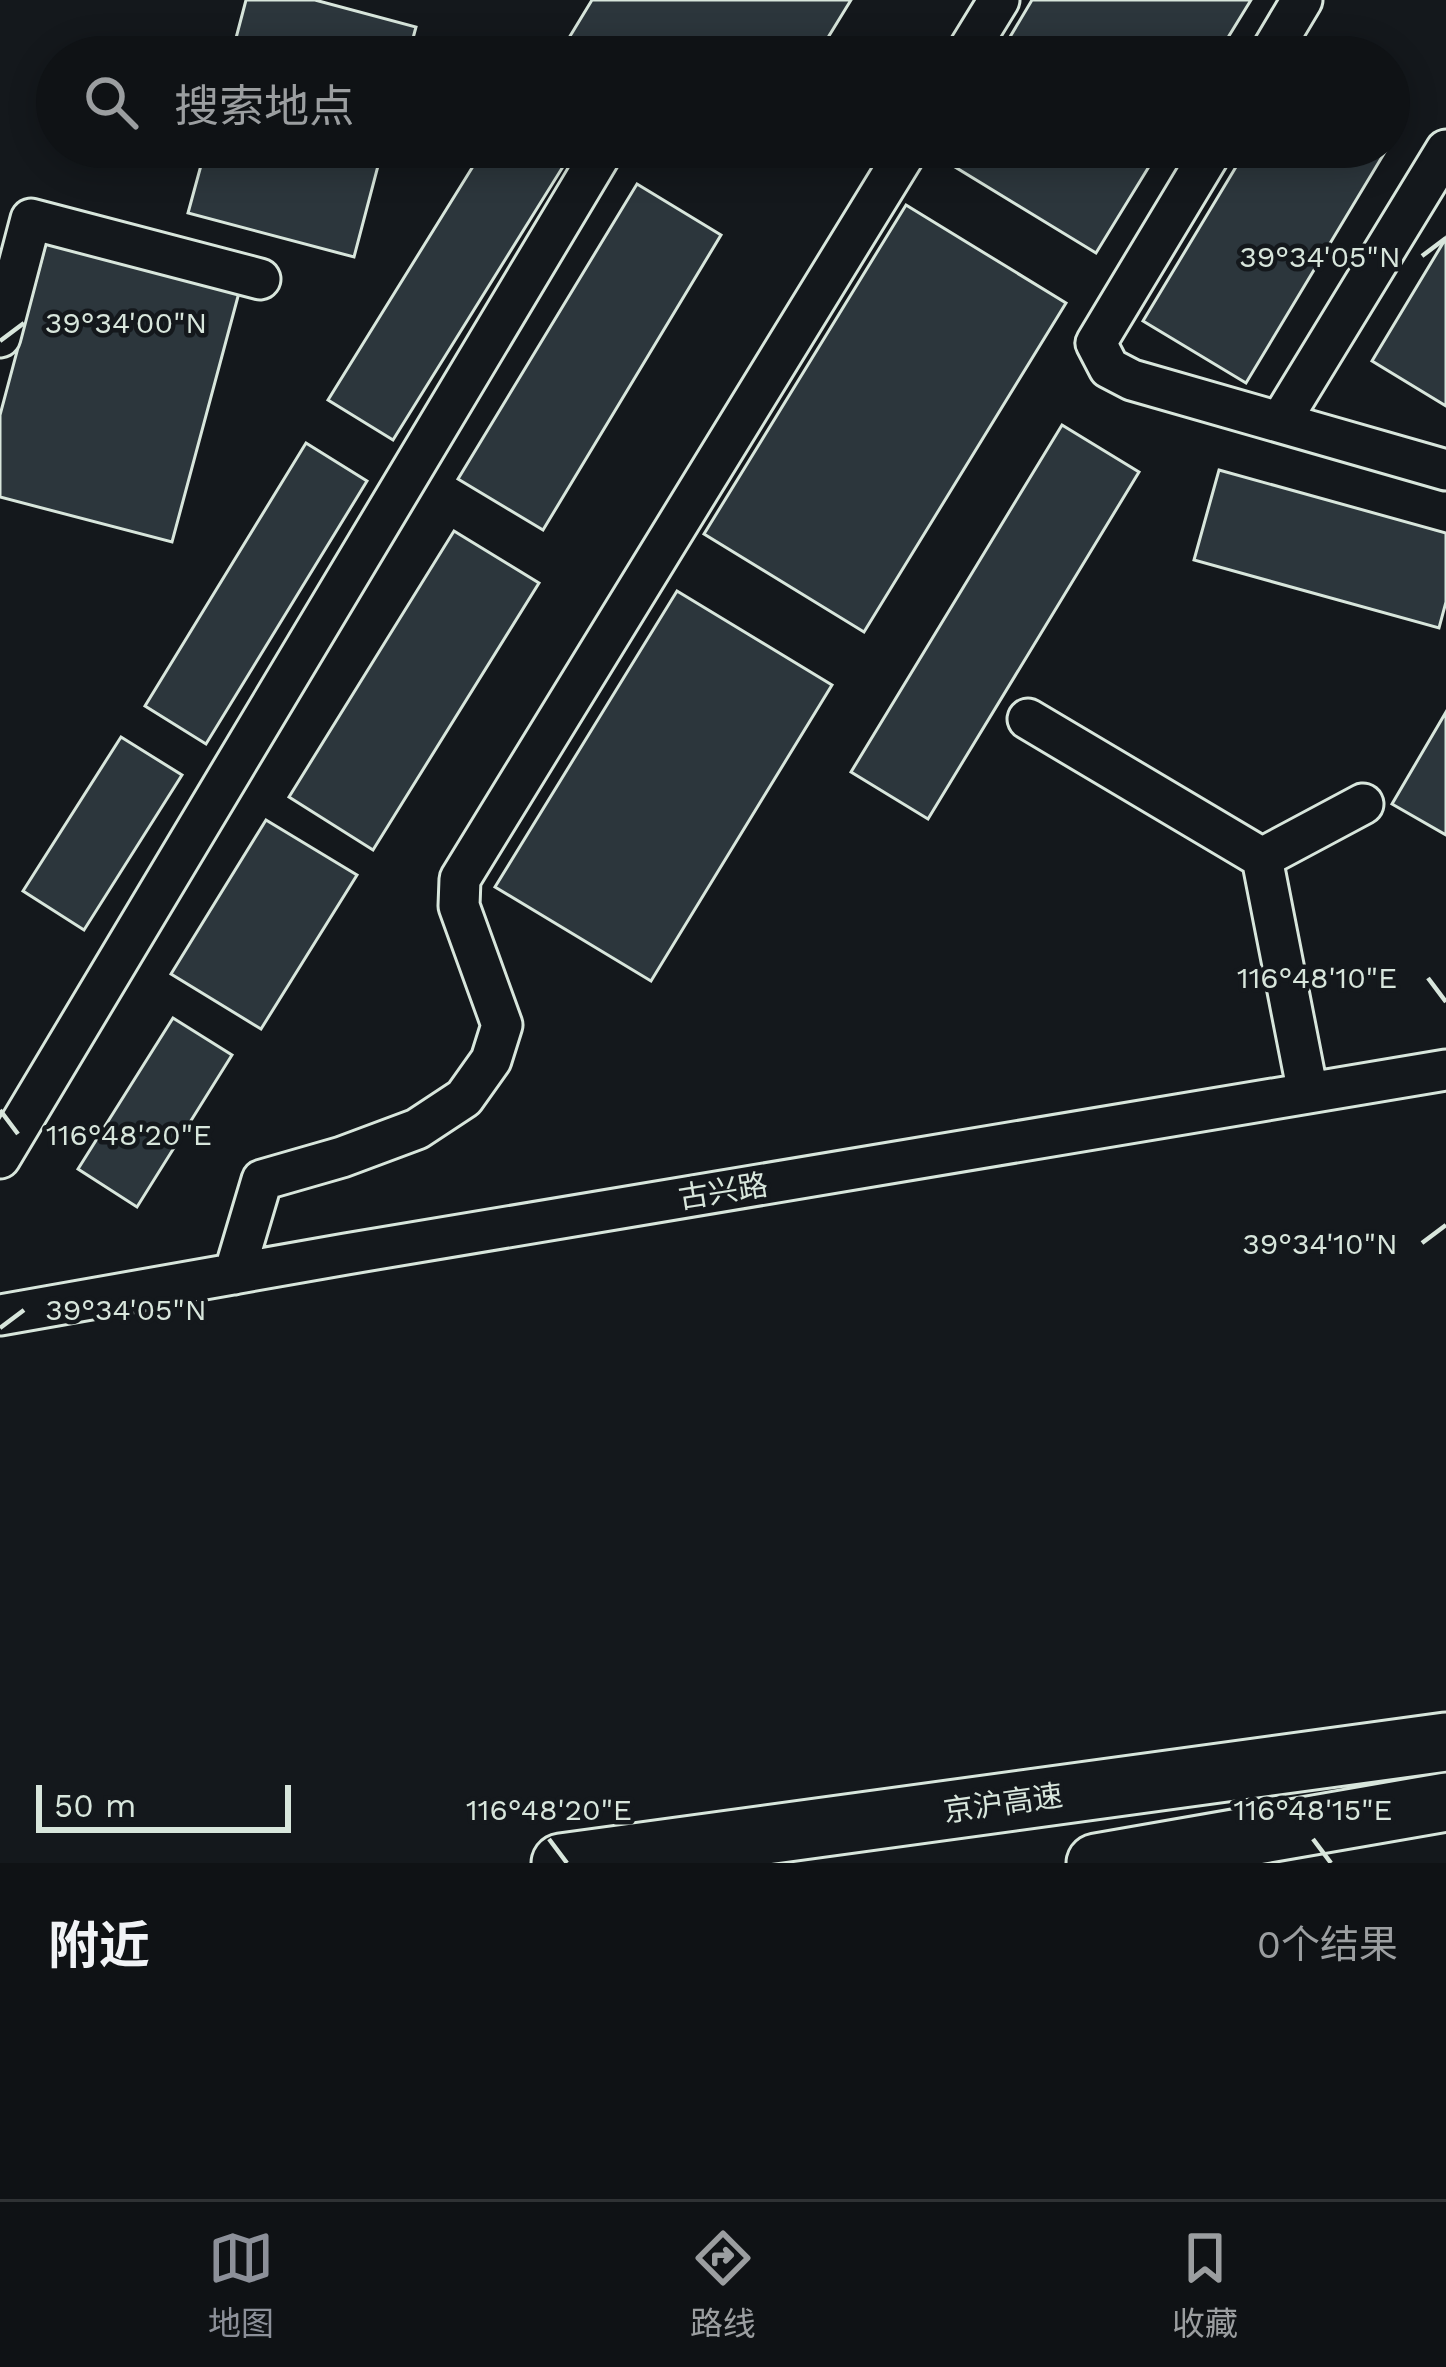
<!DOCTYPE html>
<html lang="zh">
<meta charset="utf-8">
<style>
:root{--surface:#0f1215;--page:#1d2022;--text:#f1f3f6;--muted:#9b9ea0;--line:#2f3234;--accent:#8c9099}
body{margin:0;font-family:"Work Sans","Noto Sans SC",sans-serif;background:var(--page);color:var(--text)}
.scale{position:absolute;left:36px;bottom:30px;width:255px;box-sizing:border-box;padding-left:12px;border:6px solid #d8e6dc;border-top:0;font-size:33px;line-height:42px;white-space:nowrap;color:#d8e6dc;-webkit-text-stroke:9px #14181c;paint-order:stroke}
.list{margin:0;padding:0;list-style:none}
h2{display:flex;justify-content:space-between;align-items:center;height:156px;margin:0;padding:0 48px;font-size:51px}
h2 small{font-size:39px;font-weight:400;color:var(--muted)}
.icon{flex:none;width:66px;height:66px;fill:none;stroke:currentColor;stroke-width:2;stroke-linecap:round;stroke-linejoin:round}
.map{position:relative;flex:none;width:1446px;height:1863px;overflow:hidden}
.search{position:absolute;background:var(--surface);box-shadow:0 6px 30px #0003;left:36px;right:36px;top:36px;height:132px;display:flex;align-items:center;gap:30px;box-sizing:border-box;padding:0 42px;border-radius:66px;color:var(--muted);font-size:45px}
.sheet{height:336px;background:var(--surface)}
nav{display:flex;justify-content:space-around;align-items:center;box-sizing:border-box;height:168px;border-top:3px solid var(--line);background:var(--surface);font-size:33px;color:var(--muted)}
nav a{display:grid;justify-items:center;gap:6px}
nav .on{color:var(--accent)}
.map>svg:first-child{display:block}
</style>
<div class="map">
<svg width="1446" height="1863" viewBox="0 0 1446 1863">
<rect width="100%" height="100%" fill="#14181c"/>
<path fill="#2c363c" stroke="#d8e6dc" stroke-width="3" d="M 246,0 L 315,0 L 416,27 L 408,57 L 231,57 Z
M 592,0 L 851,0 L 816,57 L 571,57 L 561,51 Z
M 1032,0 L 1251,0 L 1216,57 L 998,57 Z
M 206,147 L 383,147 L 354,257 L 188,213 Z
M 485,147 L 574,149 L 393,440 L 328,400 Z
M 720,147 L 761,147 L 750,165 Z
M 943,147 L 1161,147 L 1096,253 L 937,156 Z
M 1248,147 L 1388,147 L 1246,383 L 1143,321 Z
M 637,184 L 721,235 L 543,530 L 458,479 Z
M 906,205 L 1066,303 L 864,632 L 704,534 Z
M 1446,238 L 1446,406 L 1372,361 Z
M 47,239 L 240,289 L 172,542 L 0,497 L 0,415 Z
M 1062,425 L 1139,472 L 928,819 L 851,772 Z
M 306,443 L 367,481 L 206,744 L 145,706 Z
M 1219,470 L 1446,533 L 1446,602 L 1439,628 L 1194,560 Z
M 454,531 L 539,583 L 373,850 L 289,797 Z
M 677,591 L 832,685 L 651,981 L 495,887 Z
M 1446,712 L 1446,835 L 1392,804 Z
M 121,737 L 182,775 L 84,930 L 23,891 Z
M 266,820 L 357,875 L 261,1029 L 171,974 Z
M 173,1018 L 232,1055 L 137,1207 L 78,1169 Z"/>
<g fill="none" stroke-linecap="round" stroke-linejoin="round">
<defs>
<path id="minor" d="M 964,57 L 999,0
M 1268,57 L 1302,0
M 1214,147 L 1096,343 L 1109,368 L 1132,380 L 1446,470
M 0,337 L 31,219 L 260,279
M 1280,422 L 1446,150
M 1028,719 L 1262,858 L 1363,804
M 1262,858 L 1308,1093
M 0,1158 L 605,147
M 234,1274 L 262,1180 L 342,1157 L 417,1129 L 464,1098 L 491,1060 L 502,1025 L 459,906 L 460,879 L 909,147
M 0,1315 L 346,1254 L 1446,1070"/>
<path id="highway" d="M 561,1863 L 1446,1742
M 1096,1863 L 1446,1802"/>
</defs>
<use href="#minor" stroke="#d8e6dc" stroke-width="45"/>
<use href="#highway" stroke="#d8e6dc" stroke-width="63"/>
<use href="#minor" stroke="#14181c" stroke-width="39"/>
<use href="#highway" stroke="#14181c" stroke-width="57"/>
</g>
<path fill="none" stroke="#d8e6dc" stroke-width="4.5" d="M 1422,256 L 1446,238M 0,341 L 24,323M 1428,978 L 1446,1002M 0,1110 L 18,1134M 1422,1243 L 1446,1225M 0,1328 L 24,1310M 549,1839 L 567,1863M 1313,1839 L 1331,1863"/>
<g text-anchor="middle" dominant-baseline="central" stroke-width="9" stroke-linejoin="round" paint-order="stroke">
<g font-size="30" fill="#d8e6dc" stroke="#14181c">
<text transform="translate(723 1191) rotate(-9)">古兴路</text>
<text transform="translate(1003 1803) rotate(-8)">京沪高速</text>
</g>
</g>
<g font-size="30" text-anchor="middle" fill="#d8e6dc" stroke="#14181c" stroke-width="9" stroke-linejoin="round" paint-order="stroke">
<text x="1320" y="267">39°34'05"N</text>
<text x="126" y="333">39°34'00"N</text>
<text x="1317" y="988">116°48'10"E</text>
<text x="129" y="1145">116°48'20"E</text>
<text x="1320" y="1254">39°34'10"N</text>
<text x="126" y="1320">39°34'05"N</text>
<text x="549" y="1820">116°48'20"E</text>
<text x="1313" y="1820">116°48'15"E</text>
</g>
</svg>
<div class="scale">50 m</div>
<div class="search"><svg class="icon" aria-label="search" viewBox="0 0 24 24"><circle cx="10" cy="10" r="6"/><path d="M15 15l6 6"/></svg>搜索地点</div>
</div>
<section class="sheet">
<h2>附近<small>0个结果</small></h2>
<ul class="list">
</ul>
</section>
<nav>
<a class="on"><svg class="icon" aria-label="map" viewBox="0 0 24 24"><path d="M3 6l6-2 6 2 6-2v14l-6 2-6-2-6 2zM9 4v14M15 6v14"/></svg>地图</a>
<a><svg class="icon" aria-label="directions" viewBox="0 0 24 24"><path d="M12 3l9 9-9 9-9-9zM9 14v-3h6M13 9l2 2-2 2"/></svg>路线</a>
<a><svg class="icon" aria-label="saved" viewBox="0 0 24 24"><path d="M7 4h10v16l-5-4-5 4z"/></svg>收藏</a>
</nav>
